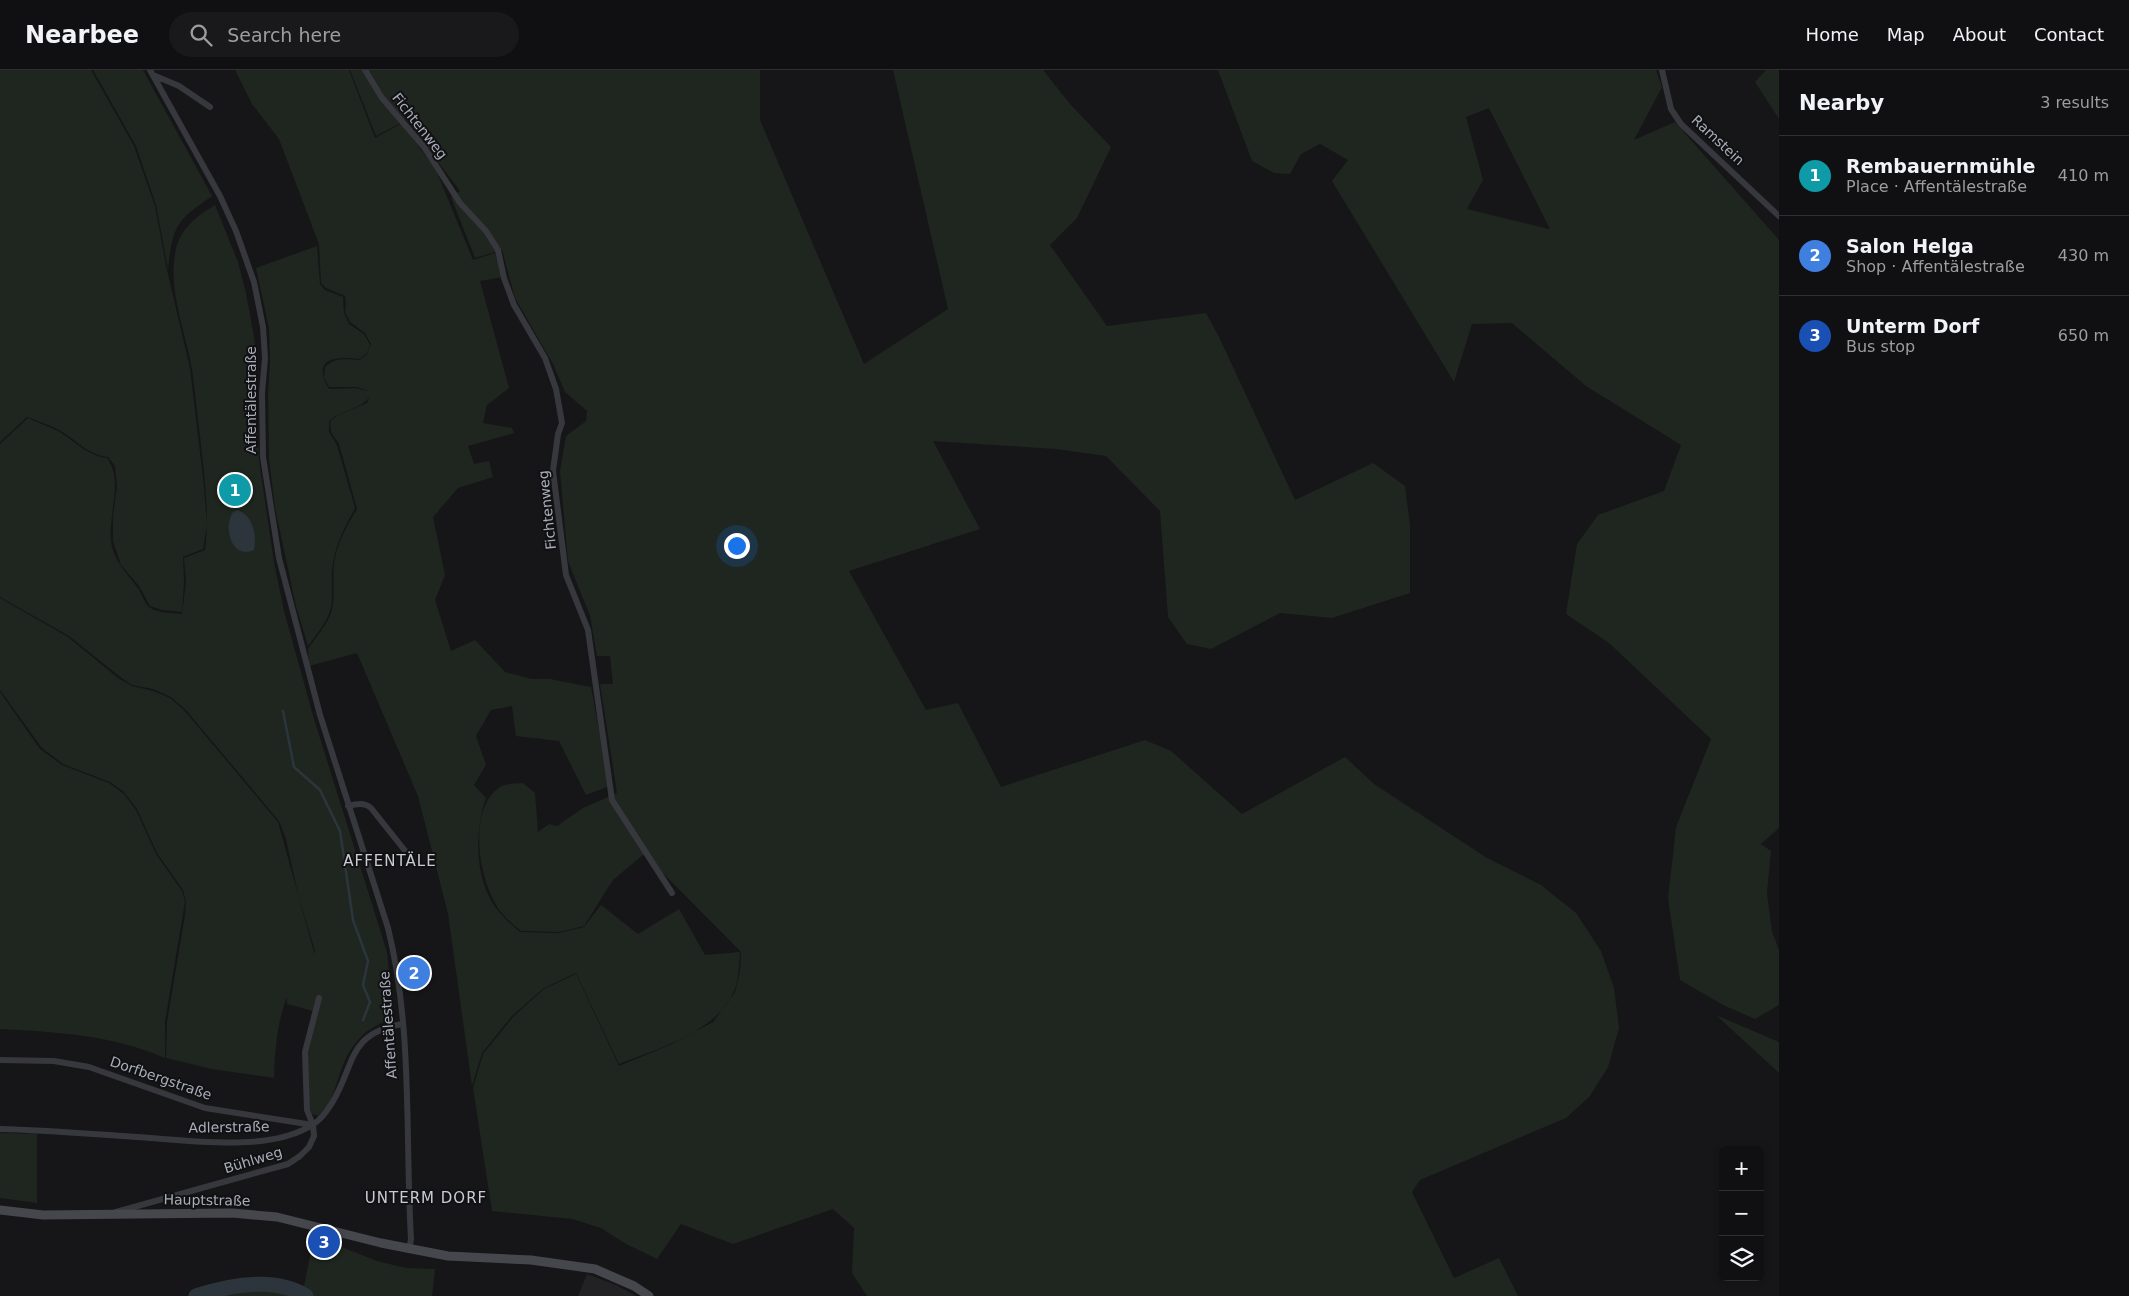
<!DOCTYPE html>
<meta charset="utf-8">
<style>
:root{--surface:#101012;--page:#19191b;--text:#f1f3f6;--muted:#9c9d9f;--line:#303032;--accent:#1a73e8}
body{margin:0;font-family:"DejaVu Sans",sans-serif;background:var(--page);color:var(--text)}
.controls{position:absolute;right:15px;bottom:15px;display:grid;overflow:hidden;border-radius:8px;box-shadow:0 2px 8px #0003}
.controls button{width:45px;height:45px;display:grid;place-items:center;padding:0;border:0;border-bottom:1px solid var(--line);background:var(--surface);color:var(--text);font:25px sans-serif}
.you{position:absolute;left:736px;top:475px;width:18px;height:18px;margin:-12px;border:4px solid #fff;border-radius:50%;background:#1a73e8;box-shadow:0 0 0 8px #1a73e833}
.badge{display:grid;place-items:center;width:32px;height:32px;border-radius:50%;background:var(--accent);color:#fff;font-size:16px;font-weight:700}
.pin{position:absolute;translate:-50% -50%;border:2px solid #fff;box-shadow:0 1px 5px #0006}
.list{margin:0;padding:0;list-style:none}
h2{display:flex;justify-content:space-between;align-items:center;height:65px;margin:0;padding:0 20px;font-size:21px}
h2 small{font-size:16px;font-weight:400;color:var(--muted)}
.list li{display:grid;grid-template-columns:32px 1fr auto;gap:15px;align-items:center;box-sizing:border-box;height:80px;padding:0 20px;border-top:1px solid var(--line)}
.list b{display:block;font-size:19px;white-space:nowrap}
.list p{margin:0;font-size:16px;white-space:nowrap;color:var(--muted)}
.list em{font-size:16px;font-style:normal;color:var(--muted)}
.icon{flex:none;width:28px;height:28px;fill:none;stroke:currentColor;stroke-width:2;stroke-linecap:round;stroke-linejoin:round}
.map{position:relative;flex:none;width:1779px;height:1226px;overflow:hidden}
header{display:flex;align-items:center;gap:30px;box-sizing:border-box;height:70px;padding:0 25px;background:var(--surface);border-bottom:1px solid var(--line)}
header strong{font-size:24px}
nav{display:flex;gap:28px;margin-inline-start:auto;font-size:18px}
.search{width:350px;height:45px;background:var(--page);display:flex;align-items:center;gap:12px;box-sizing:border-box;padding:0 18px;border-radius:28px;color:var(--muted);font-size:19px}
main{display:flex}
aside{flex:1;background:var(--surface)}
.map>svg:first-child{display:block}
</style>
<header>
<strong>Nearbee</strong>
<div class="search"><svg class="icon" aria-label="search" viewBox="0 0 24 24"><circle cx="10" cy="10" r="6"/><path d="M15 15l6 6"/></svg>Search here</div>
<nav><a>Home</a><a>Map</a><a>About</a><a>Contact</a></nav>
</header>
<main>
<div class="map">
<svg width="1779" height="1226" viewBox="0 0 1779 1226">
<rect width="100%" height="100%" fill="#161618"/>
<path fill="#222225" d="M 587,1204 L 616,1215 L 636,1226 L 578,1226 Z"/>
<path fill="#1e261f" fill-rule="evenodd" d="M 0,0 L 91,0 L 134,76 L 155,136 L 167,200 L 190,298 L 204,416 L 207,455 L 203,479 L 183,487 L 184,512 L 182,542 L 162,540 L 150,536 L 139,516 L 121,495 L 113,471 L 113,446 L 117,417 L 115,396 L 108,387 C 87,385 75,368 57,359 C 47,354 37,351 27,347 L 0,372 Z
M 93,0 L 143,0 L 212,126 C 176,151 173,155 168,199 L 156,135 L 136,76 Z
M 235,0 L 349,0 L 375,68 L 402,53 L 436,100 L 473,190 L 495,183 L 503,207 L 480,211 L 509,318 L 487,335 L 483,353 L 512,358 L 514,363 L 468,376 L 474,394 L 489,391 L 493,407 L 458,418 L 433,447 L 445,505 L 435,530 L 451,581 L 475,570 L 505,602 L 532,609 L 550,609 L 591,617 L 605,692 L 607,717 L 586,725 L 559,671 L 516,666 L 512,636 L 491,640 L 476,666 L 486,695 L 474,715 L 486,728 C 474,763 474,813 500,843 C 506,850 513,856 520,862 L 559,863 L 584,857 L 601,835 L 638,864 L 679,839 L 705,885 L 740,882 C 739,895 739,909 734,921 C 717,962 657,979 619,994 L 576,903 L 544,918 L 512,946 L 482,983 L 472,1016 L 448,844 L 418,726 L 357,583 L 309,596 L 308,579 C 316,567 326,556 331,543 C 336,527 332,509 334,493 C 337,474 347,455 357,439 L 339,374 L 331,362 L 330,351 L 337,346 L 367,333 L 369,327 C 362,339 340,341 329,351 L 329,362 L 337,375 L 355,438 C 346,455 336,473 333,493 C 331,504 332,516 332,528 C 332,547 319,561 308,576 L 296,536 L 275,438 L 269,389 L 268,325 L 270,292 L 269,258 L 256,198 L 317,176 L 320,214 L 325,220 L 343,227 L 344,243 L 349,254 L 364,264 L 370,275 L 367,283 L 360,289 C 335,286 311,288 329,319 L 356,318 L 371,322 L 357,317 L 329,317 L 324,307 L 325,297 C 335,287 346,289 360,290 L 367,284 L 371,274 L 365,263 L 350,252 L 345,242 L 346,234 L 345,226 L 326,218 L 321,213 L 319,174 L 279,69 L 252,34 Z
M 350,0 L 760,0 L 760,50 L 864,294 L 948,239 L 893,0 L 1043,0 L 1071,35 L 1111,77 L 1077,148 L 1050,175 L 1107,256 L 1206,243 L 1219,267 L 1295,430 L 1373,393 L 1405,416 L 1410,455 L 1410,523 L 1332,548 L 1280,543 L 1211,579 L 1187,574 L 1168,547 L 1160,441 L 1106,386 L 1056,379 L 933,371 L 980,459 L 849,501 L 926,640 L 958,633 L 1001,717 L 1145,670 L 1171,681 L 1242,744 L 1345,687 L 1374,714 L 1487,788 L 1541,815 L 1576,843 L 1601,881 L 1614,918 L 1619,958 L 1608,997 L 1590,1026 L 1566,1048 L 1420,1110 L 1412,1122 L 1454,1208 L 1499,1188 L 1518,1226 L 867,1226 L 852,1203 L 854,1158 L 833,1139 L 733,1174 L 681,1154 L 657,1189 L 626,1174 L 601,1158 L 572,1149 L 492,1141 L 473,1018 L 483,984 L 513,947 L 544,919 L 576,904 L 619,996 L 672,974 L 713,952 L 735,922 L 740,901 L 741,882 L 644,784 L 613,810 L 584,856 L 560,862 L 521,861 C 514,855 506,849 501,842 C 479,814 466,740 500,717 C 506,713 516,714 523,713 L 535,723 L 538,762 L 549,754 L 557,756 L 583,738 L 617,723 L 600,614 L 613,614 L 610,586 L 597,586 L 590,546 L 568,491 L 560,401 L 566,366 L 586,351 L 587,341 L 565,322 L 553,294 L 515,228 L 502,180 L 475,188 L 451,127 L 460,121 L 406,50 L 376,66 Z
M 1218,0 L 1656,0 L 1662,17 L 1634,70 L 1675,52 L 1779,170 L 1779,758 L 1761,774 L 1771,781 L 1767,823 L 1772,862 L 1779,880 L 1779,935 L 1755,949 L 1723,935 L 1680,910 L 1668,828 L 1676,757 L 1711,669 L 1609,573 L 1566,544 L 1577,474 L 1598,445 L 1664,421 L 1681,375 L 1586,316 L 1512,253 L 1472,254 L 1454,312 L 1332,111 L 1348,90 L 1320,74 L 1301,84 L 1290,104 L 1274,103 L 1252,91 ZM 1489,38 L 1550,159 L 1549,159 L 1467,139 L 1483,110 L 1466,47 Z
M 1766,0 L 1779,0 L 1779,49 L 1755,12 Z
M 215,135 L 238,192 L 246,223 L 254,267 L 257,292 L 255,317 L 259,390 L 274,492 L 284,541 L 314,649 L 387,882 L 393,942 C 388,952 380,953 372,958 C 365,962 359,968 355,974 C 337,995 339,1026 319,1046 L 312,1044 C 305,1028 307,994 308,977 C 309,965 314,953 317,942 L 287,934 L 287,927 C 277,952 275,981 274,1008 L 212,999 L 166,988 L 167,952 L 185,845 L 186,832 L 183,820 L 157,783 L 137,739 L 124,722 L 110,712 L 63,694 L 42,678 L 0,620 L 0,528 L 68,567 L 118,608 L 132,616 L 153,621 L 170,628 L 184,640 L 278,752 L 314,882 L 312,886 L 315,881 L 298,824 L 286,769 L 279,751 L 185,639 L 171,627 L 153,619 L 132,615 L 119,606 L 69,566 L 0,527 L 0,374 L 28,348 C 38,353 48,356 58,361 C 75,371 87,386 107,388 C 124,411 108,444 111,471 C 113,490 126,502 137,517 C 141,522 144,532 149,537 C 157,543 172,543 182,544 L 186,512 L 184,488 L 205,480 C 210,442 204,405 200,366 C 197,344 195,321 192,299 C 185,259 167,220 176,179 C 181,158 197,146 215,135 Z
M 0,622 L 40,679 L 62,695 L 109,713 L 124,724 L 136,740 L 156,784 L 182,821 L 185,832 L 165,952 L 165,988 C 112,965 57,962 0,959 Z
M 1716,945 L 1779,972 L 1779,1003 Z
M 0,1063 L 37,1064 L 37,1133 L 0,1128 Z
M 314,1166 L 377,1191 L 406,1198 L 435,1199 L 432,1226 L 302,1226 Z
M 262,1216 L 295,1222 L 300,1226 L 197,1226 Z"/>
<path fill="#2c353c" d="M 238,440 C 253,446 257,465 254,480 C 231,490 223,457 233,442 Z"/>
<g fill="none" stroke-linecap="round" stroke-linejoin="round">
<path stroke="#2c353c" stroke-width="2.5" d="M 283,641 L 294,697 L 320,720 L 340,761 L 353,850 L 368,891 L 363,915 L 370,932 L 363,950"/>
<path stroke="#2c353c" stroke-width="15" d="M 196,1226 C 230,1215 274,1206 306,1226"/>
<path stroke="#37383d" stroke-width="6" d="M 150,0 L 220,126 L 236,161 L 254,212 L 263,257 L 265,288 L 262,323 L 263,387 L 279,488 L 320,645 L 388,858 C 413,959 405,1066 411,1169 L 409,1180
M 365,0 L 382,28 L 424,77 L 460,133 L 486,161 L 498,180 L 504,208 L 514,235 L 545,288 L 556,319 L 562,353 L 558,364 L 553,401 L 566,505 L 588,560 L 612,730 L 672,823
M 1662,0 L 1671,39 L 1681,54 L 1779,146
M 153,5 L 179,16 L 210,37
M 348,736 C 356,734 364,732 371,738 L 414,792
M 0,990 L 54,991 L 89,997 L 205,1038 L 313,1055
M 0,1059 C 46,1060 91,1064 137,1067 C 186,1070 269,1083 312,1055 C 322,1049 326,1042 332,1033 C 356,993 347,964 402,954
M 116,1142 L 288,1094 L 300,1086 L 309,1077 L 314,1066 L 313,1055 L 307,1040 L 305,982 L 319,928"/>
<path stroke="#45474d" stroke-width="9" d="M 0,1140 L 43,1145 L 232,1143 L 277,1147 L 381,1173 L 448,1186 L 531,1190 L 595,1199 L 634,1216 L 649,1226"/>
</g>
<g text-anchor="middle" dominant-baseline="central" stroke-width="4" stroke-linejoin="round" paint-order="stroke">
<g font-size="14" fill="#a8adb8" stroke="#111113">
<text transform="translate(420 56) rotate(52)">Fichtenweg</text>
<text transform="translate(1718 70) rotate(43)">Ramstein</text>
<text transform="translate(251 330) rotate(-90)">Affentälestraße</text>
<text transform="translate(547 440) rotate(-96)">Fichtenweg</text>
<text transform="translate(388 955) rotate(-94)">Affentälestraße</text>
<text transform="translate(161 1008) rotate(19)">Dorfbergstraße</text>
<text transform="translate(229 1057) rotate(-1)">Adlerstraße</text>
<text transform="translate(253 1090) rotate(-17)">Bühlweg</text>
<text transform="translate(207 1130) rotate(1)">Hauptstraße</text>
</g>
<g font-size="15" letter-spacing="1" fill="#c9ccd4" stroke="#111113">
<text x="390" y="791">AFFENTÄLE</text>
<text x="426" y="1128">UNTERM DORF</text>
</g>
</g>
</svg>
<div class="controls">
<button>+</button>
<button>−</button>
<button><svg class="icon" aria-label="layers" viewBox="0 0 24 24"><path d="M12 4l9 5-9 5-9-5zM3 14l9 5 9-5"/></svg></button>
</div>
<div class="you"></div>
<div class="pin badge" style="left:235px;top:420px;background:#0f9aa8">1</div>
<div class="pin badge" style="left:414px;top:903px;background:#3f7fe0">2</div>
<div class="pin badge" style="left:324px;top:1172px;background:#1a4fb4">3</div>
</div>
<aside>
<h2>Nearby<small>3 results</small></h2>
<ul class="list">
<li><span class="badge" style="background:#0f9aa8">1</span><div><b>Rembauernmühle</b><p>Place · Affentälestraße</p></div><em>410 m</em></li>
<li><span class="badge" style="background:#3f7fe0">2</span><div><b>Salon Helga</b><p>Shop · Affentälestraße</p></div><em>430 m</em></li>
<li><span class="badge" style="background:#1a4fb4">3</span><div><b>Unterm Dorf</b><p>Bus stop</p></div><em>650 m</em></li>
</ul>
</aside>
</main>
